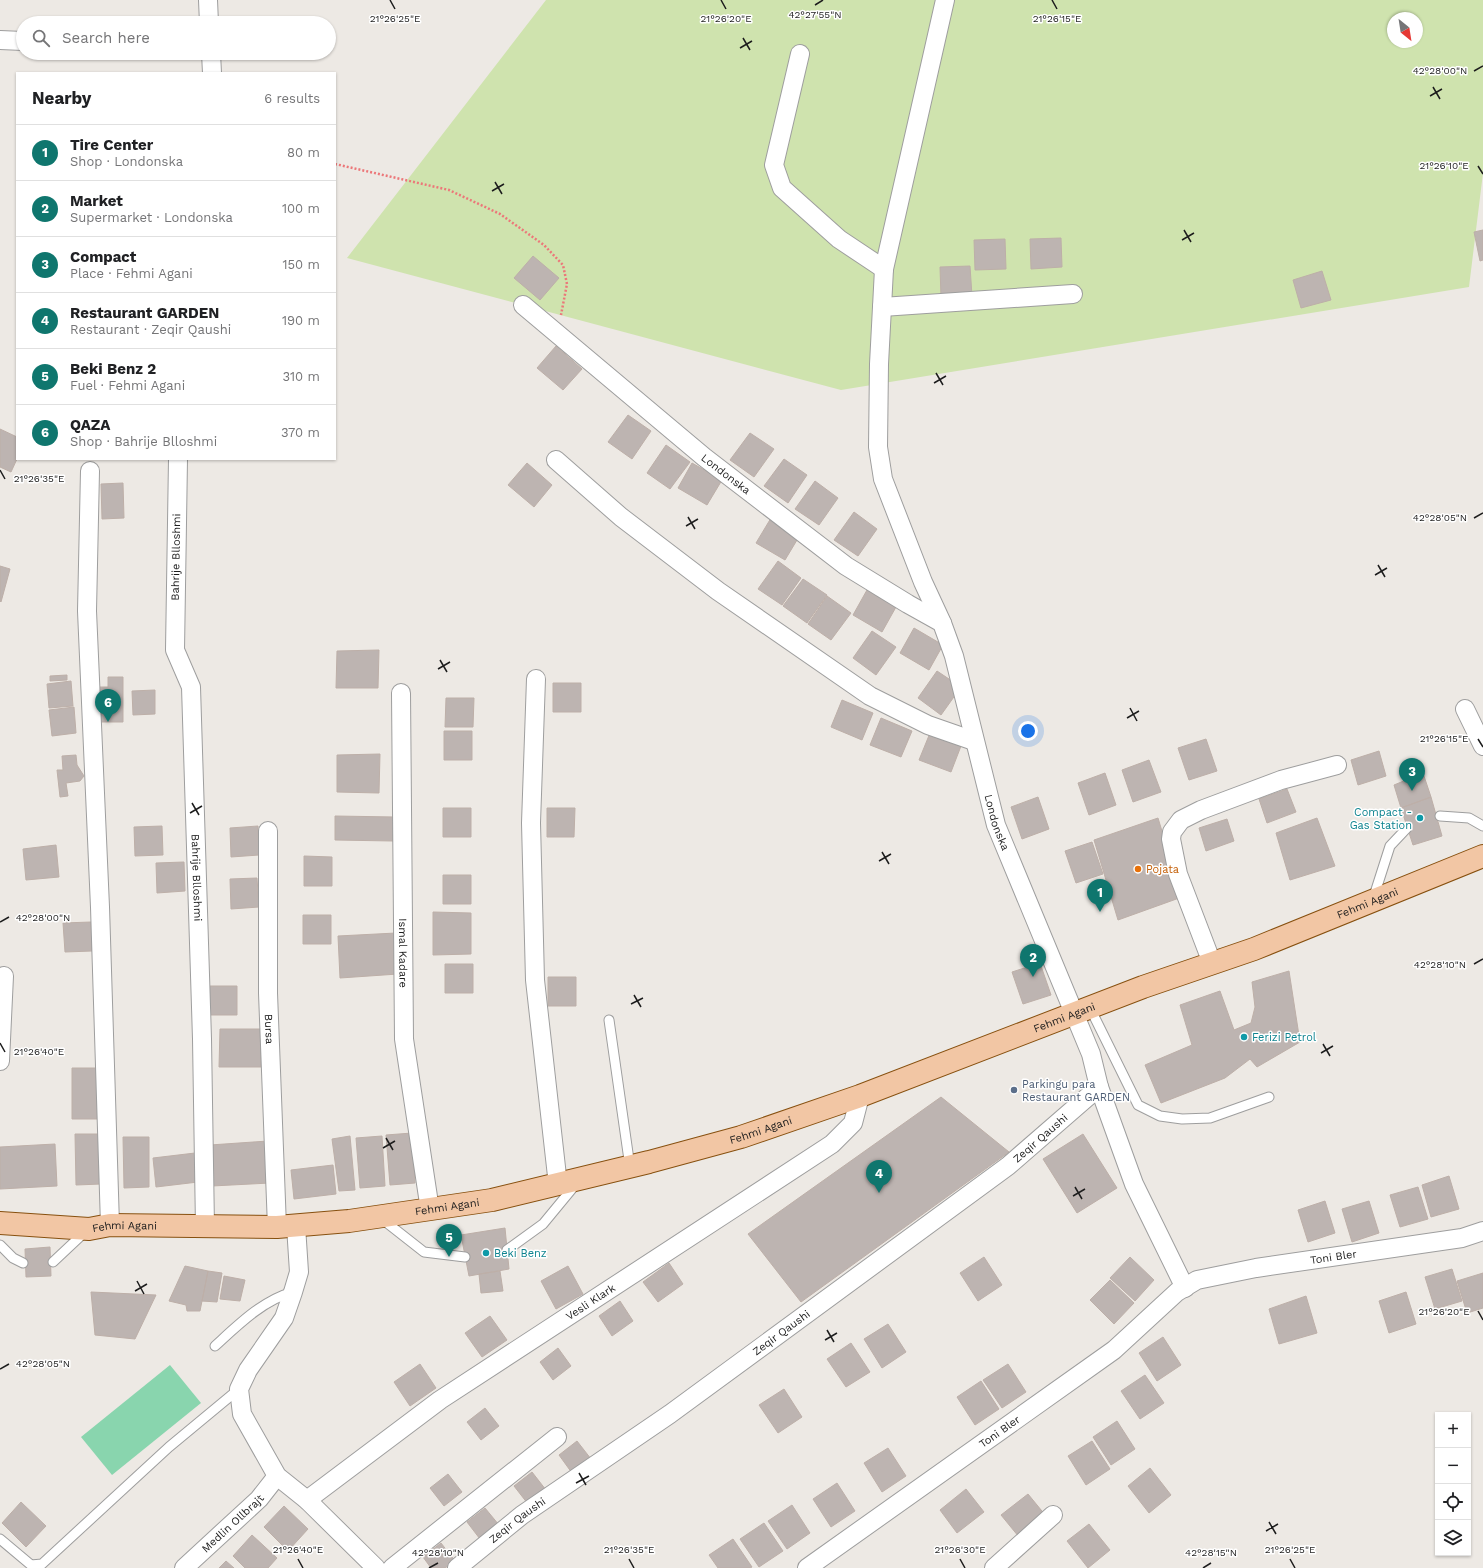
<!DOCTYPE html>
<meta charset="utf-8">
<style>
:root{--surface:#fff;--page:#f6f6f6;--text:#202124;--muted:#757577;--line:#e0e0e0;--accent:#0f766e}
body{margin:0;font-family:"Work Sans",sans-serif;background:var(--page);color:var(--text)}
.controls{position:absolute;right:12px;bottom:12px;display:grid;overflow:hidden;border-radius:0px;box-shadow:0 1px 3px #0004}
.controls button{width:36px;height:36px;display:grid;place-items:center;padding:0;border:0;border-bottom:1px solid var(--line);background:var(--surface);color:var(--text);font:20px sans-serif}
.compass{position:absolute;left:1387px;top:12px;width:36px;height:36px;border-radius:50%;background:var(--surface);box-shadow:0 1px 3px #0004;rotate:150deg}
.you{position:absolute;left:1028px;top:731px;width:14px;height:14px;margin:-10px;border:3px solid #fff;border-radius:50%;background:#1a73e8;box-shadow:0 0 0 6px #1a73e833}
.badge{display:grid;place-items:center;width:26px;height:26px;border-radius:50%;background:var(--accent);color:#fff;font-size:13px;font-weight:700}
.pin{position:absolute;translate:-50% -33px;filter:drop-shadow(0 1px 2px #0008)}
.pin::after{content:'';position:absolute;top:21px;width:14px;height:12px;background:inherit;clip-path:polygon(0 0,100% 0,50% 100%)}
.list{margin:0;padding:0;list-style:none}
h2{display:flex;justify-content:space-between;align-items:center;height:52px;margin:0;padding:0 16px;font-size:17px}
h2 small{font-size:13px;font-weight:400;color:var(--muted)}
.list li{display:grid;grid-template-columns:26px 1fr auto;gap:12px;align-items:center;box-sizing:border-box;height:56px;padding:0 16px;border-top:1px solid var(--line)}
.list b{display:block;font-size:15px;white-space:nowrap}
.list p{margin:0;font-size:13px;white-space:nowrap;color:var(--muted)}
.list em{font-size:13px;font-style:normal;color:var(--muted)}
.icon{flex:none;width:22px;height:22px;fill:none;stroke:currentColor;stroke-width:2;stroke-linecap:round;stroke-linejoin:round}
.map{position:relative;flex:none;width:1483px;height:1568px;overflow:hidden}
.search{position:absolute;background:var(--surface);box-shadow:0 1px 3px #0004;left:16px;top:16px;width:320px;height:44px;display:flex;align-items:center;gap:10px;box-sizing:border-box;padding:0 14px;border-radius:22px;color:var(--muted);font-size:15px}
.panel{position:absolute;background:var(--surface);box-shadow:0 1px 3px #0004;left:16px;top:72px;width:320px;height:388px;border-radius:0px}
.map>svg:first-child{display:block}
</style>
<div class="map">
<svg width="1483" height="1568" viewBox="0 0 1483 1568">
<rect width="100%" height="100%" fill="#ede9e4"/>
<path fill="#cfe3ae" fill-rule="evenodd" d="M 546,0 L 1483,0 L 1483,173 L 1469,287 L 841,390 L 347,258 ZM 1393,18 L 1417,18 L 1417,42 L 1393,42 Z"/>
<path fill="#89d5ae" d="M 170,1365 L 201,1403 L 112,1475 L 81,1437 Z"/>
<path fill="#bdb4b1" stroke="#bdafa8" d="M 1483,230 L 1483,260 L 1480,261 L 1474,232 Z
M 1061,238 L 1062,267 L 1031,269 L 1030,239 Z
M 1005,239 L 1006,269 L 975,270 L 974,240 Z
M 533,256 L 559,278 L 540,300 L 514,278 Z
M 970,266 L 972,296 L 941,297 L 940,267 Z
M 1322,271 L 1331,300 L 1301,308 L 1293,280 Z
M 556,346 L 582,369 L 563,390 L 537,368 Z
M 628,415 L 651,431 L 632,459 L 608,442 Z
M 0,429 L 17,437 L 17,459 L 11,472 L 0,467 Z
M 750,433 L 774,449 L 754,477 L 730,460 Z
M 666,445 L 690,462 L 670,489 L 647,473 Z
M 784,459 L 807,475 L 788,503 L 764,486 Z
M 527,463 L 552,485 L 534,507 L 508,485 Z
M 692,463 L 722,480 L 707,505 L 678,488 Z
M 815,481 L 838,498 L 819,525 L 795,509 Z
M 123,483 L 124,518 L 102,519 L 101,484 Z
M 854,512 L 877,529 L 858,556 L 834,540 Z
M 771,518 L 800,535 L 785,560 L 756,543 Z
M 778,561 L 801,578 L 782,605 L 758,589 Z
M 0,566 L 10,569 L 1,602 L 0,601 Z
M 803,579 L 827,595 L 807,623 L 783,606 Z
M 867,590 L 896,607 L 882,632 L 853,615 Z
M 827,596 L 851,613 L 831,640 L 808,624 Z
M 914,628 L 943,645 L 929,670 L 900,653 Z
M 872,631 L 896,647 L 876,675 L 853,658 Z
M 379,650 L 378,688 L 336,688 L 337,651 Z
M 937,671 L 961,687 L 941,715 L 918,698 Z
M 67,675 L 67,680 L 50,681 L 50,676 Z
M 108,677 L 123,677 L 123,722 L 96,722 L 95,687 L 108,687 Z
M 71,681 L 73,706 L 49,708 L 47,684 Z
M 553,683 L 581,683 L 581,712 L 553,712 Z
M 155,690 L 155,714 L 133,715 L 132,691 Z
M 446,698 L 474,698 L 473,727 L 445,727 Z
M 842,700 L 873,713 L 862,740 L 831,727 Z
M 74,707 L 76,733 L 52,736 L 49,710 Z
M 881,718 L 912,731 L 901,757 L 870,745 Z
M 444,731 L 472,731 L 472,760 L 444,760 Z
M 930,733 L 961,746 L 951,772 L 919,760 Z
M 1206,739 L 1217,771 L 1189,780 L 1178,748 Z
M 1379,751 L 1386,776 L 1358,785 L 1351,760 Z
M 380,754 L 379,793 L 337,792 L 337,755 Z
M 76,755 L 77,765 L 84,776 L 80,781 L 66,783 L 68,796 L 60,797 L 57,770 L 63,770 L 62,756 Z
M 1149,760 L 1161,792 L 1133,802 L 1122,770 Z
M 1105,773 L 1116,805 L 1089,815 L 1078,783 Z
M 1423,773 L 1431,797 L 1401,808 L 1394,785 Z
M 1287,789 L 1296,812 L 1267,823 L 1259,799 Z
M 1038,797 L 1049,829 L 1022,839 L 1011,807 Z
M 1431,797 L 1442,836 L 1413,845 L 1401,808 Z
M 443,808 L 471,808 L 471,837 L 443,837 Z
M 547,808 L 575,808 L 574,837 L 547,837 Z
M 335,816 L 395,817 L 393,841 L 335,840 Z
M 1158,818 L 1182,897 L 1118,920 L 1094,840 Z
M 1317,818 L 1335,866 L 1290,880 L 1276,833 Z
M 1227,819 L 1234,841 L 1206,851 L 1199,828 Z
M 162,826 L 163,855 L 135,856 L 134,827 Z
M 258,826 L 259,855 L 231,857 L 230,828 Z
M 1092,842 L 1103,874 L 1076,883 L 1065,851 Z
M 56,845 L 59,877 L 26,880 L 23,849 Z
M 304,856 L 332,857 L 332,886 L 304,886 Z
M 184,862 L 185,891 L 157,893 L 156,863 Z
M 443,875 L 471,875 L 471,904 L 443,904 Z
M 257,878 L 259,907 L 231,909 L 230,879 Z
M 433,912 L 471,913 L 471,954 L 433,955 Z
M 303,915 L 331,915 L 331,944 L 303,944 Z
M 91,922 L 92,951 L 65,952 L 63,923 Z
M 396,933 L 398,974 L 340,978 L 338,936 Z
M 1040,963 L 1051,995 L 1023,1004 L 1012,972 Z
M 445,964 L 473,964 L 473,993 L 445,993 Z
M 1289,971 L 1300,1042 L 1257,1067 L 1250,1059 L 1225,1078 L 1161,1103 L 1145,1065 L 1192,1045 L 1180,1005 L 1220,991 L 1234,1030 L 1251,1023 L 1255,1007 L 1252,982 Z
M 548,977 L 576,977 L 576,1006 L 548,1006 Z
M 209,986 L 237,986 L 237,1015 L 209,1015 Z
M 220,1029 L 262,1029 L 261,1067 L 219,1067 Z
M 72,1068 L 99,1068 L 99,1119 L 72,1119 Z
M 941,1097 L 1009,1152 L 801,1302 L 748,1234 Z
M 412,1133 L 415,1183 L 390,1185 L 386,1135 Z
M 75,1134 L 100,1134 L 101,1184 L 76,1185 Z
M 1083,1134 L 1117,1188 L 1077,1213 L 1043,1159 Z
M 350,1136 L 355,1190 L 339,1191 L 332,1139 Z
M 382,1136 L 385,1186 L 360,1188 L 356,1138 Z
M 123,1137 L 149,1137 L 149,1187 L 124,1188 Z
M 268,1141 L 270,1183 L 212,1186 L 210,1145 Z
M 55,1144 L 57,1186 L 0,1189 L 0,1147 Z
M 195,1153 L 198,1182 L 156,1187 L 153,1158 Z
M 333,1165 L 336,1194 L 294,1199 L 291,1170 Z
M 1449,1176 L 1459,1209 L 1431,1217 L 1422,1185 Z
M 1418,1187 L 1428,1219 L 1400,1227 L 1390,1195 Z
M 1325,1201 L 1335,1233 L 1308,1242 L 1298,1210 Z
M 1369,1201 L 1379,1233 L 1352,1242 L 1342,1209 Z
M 505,1228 L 509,1269 L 469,1276 L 461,1235 Z
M 50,1247 L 51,1276 L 26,1277 L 25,1249 Z
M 984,1257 L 1002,1285 L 978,1301 L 960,1273 Z
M 1130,1257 L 1154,1280 L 1135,1301 L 1110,1278 Z
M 669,1263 L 683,1284 L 658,1302 L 643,1282 Z
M 185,1266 L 208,1271 L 200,1311 L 187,1311 L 186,1305 L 169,1301 Z
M 568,1266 L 583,1294 L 556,1309 L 541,1281 Z
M 1452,1269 L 1462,1301 L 1435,1309 L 1425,1277 Z
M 208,1271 L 222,1273 L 217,1302 L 202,1301 Z
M 500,1271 L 503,1291 L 481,1293 L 479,1274 Z
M 1483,1273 L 1483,1308 L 1467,1313 L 1457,1281 Z
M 224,1276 L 245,1280 L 240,1301 L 220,1299 Z
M 1110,1280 L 1134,1303 L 1114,1324 L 1090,1300 Z
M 91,1292 L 156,1295 L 135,1339 L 95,1335 Z
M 1406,1292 L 1416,1324 L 1389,1333 L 1379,1301 Z
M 1306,1296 L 1317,1333 L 1279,1344 L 1269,1309 Z
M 620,1301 L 633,1321 L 612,1336 L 599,1316 Z
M 490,1316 L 507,1340 L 482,1357 L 465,1333 Z
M 888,1324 L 906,1352 L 882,1368 L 864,1339 Z
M 1163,1337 L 1181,1365 L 1157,1381 L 1139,1353 Z
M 851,1343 L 870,1372 L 846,1387 L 827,1359 Z
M 558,1348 L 571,1366 L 553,1380 L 540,1362 Z
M 420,1364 L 436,1388 L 410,1406 L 394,1382 Z
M 1008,1364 L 1026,1392 L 1002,1408 L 983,1380 Z
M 1145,1375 L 1164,1403 L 1140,1419 L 1121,1391 Z
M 981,1381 L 999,1409 L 975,1425 L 957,1397 Z
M 784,1389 L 802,1417 L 778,1433 L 759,1405 Z
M 485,1408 L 499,1426 L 481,1440 L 467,1422 Z
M 1117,1421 L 1135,1449 L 1111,1465 L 1093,1437 Z
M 577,1441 L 591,1459 L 572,1473 L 559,1455 Z
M 1092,1441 L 1110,1469 L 1086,1485 L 1068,1456 Z
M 888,1448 L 906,1476 L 882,1492 L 864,1463 Z
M 1150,1468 L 1171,1495 L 1149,1513 L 1128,1486 Z
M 532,1472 L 546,1490 L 528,1504 L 514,1486 Z
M 448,1474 L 462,1492 L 444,1506 L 430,1488 Z
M 837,1483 L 855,1511 L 831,1527 L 813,1499 Z
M 966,1489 L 984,1512 L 957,1533 L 940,1510 Z
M 1028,1494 L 1046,1516 L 1019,1537 L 1001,1515 Z
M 21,1502 L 46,1526 L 26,1547 L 2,1523 Z
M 792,1505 L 810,1533 L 787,1549 L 768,1521 Z
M 284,1506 L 308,1529 L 288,1551 L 264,1527 Z
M 485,1508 L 499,1525 L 480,1539 L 467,1522 Z
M 764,1523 L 783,1551 L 759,1567 L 740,1539 Z
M 1089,1524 L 1110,1550 L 1088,1568 L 1067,1541 Z
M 252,1535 L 277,1558 L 268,1568 L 245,1568 L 233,1556 Z
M 733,1539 L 752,1567 L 750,1568 L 718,1568 L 709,1555 Z
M 441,1543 L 455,1561 L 445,1568 L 431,1568 L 423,1557 Z
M 226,1561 L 234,1568 L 219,1568 Z"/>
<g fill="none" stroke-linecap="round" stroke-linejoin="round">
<defs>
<path id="lane" d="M 1440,816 L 1469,818 L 1483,826
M 1373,899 L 1390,846 L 1407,828
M 1090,1008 L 1138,1105 L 1160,1116 L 1182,1119 L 1210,1118 L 1269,1097
M 609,1020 L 630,1167
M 382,1219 L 424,1252 L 465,1257
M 0,1245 L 13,1258 L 23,1263
M 507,1250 L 543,1224 L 576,1184
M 53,1262 L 86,1231
M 215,1346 C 238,1325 263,1300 293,1292
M 0,1539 L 31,1565 L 42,1564 L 169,1447 L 239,1389"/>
<g id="street">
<path d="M 208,0 L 209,23"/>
<path d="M 0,40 L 23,41"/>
<path d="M 211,53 L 212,73"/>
<path d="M 800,54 L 774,165 L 782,188 L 839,239 L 884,269"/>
<path id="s1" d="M 523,305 L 704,457 L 846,566 L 908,604 L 942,623 L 954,656 L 996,825 L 1091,1054 L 1099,1087 L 1134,1184 L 1185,1288"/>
<path d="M 882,307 L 1073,294"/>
<path id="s2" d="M 178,459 L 175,650 L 191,687 L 202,1039 L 205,1227"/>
<path d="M 556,460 L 621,517 L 718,591 L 870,696 L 928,725 L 974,741"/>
<path d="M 90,471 L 87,611 L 100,907 L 110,1225"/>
<path d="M 942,623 L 923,582 L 883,479 L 878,447 L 879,364 L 884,269 L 945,0"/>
<path d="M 536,679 L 531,823 L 535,980 L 558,1185"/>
<path id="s3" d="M 401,693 L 404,1039 L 430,1210"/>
<path d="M 1465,709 L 1483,746"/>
<path id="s4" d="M 268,831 L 268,993 L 277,1227"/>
<path d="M 1212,963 L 1178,874 L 1171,839 L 1172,832 L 1181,820 L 1201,810 L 1281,780 L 1337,765"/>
<path d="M 0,1061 L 4,976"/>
<path d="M 296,1226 L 299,1272 L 293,1292 L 284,1318 L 248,1370 L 239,1389 L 242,1414 L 277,1476 L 307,1500 L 376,1568"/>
<path id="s5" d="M 307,1500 L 440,1400 L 832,1144 L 853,1123 L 860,1096"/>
<path id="s6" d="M 184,1568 L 259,1499 L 277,1476"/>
<path d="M 392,1568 L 557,1437"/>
<path id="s7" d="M 457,1568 L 522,1515 L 670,1414 L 1008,1166 L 1099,1087"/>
<path id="s8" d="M 807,1568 L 1114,1350 L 1177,1292 L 1197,1280 L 1256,1268 L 1462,1238 L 1483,1231"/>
<path d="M 994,1568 L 1053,1515"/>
</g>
<g id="primary">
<path id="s9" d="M 0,1223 L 89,1229 L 110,1225 L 277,1227 L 349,1221 L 492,1200 L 649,1162 L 741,1137 L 860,1096 L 1143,987 L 1254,949 L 1483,856"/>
</g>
</defs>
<use href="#lane" stroke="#9e9e9e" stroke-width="11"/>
<use href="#street" stroke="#9e9e9e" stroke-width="20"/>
<use href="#primary" stroke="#87500f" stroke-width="24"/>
<path stroke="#ec7779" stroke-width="2.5" stroke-dasharray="2 2" stroke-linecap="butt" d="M 335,164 L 449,190 L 500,214 L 544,245 L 563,265 L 567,284 L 561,315"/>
<use href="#lane" stroke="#fff" stroke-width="9"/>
<use href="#street" stroke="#fff" stroke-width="18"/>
<use href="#primary" stroke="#f2c6a4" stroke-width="22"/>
</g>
<path fill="none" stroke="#1d1d1d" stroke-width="1.5" d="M 390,0 L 395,9M 721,0 L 726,9M 1052,0 L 1057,9M 815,5 L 823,0M 743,38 L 750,50M 740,48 L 752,41M 1474,71 L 1483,66M 1433,87 L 1440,99M 1430,96 L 1442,89M 1478,166 L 1483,174M 495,182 L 502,194M 492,191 L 504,184M 1184,230 L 1191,242M 1182,240 L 1194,233M 936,373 L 943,385M 934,383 L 946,376M 0,470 L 5,479M 688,517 L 695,529M 1474,518 L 1483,513M 686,526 L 698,519M 1378,565 L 1385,577M 1375,575 L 1387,568M 440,660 L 447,672M 438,669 L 450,662M 1130,708 L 1137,721M 1127,718 L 1139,711M 1478,739 L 1483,747M 192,803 L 199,815M 190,813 L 202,806M 882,852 L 889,864M 879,861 L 891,854M 0,922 L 9,917M 1474,964 L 1483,959M 634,995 L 641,1007M 631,1004 L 643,998M 0,1043 L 5,1052M 1323,1044 L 1330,1056M 1321,1053 L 1333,1046M 386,1138 L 393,1150M 383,1148 L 395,1141M 1075,1187 L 1082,1199M 1073,1196 L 1085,1189M 137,1281 L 144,1294M 135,1291 L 147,1284M 1478,1311 L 1483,1320M 827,1330 L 834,1342M 825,1340 L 837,1333M 0,1369 L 9,1364M 579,1473 L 586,1485M 576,1483 L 589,1476M 1269,1522 L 1276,1534M 1266,1531 L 1278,1524M 298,1559 L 303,1568M 629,1559 L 634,1568M 960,1559 L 965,1568M 1290,1559 L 1295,1568M 429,1568 L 438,1563M 1203,1568 L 1211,1563"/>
<g fill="#0f9aa8" stroke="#fff" stroke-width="1.5">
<circle cx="1420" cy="818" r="4"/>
<circle cx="1244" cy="1037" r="4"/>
<circle cx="486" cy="1253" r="4"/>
</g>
<circle fill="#e8710a" stroke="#fff" stroke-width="1.5" cx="1138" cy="869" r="4"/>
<circle fill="#5c6f8a" stroke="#fff" stroke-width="1.5" cx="1014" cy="1090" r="4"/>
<g text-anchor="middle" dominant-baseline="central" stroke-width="3" stroke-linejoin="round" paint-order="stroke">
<g font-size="11" fill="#1d1d1d" stroke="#fff">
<text stroke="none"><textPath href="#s1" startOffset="264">Londonska</textPath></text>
<text transform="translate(176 557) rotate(-89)">Bahrije Blloshmi</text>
<text stroke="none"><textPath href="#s1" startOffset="734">Londonska</textPath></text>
<text stroke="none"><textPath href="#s2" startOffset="422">Bahrije Blloshmi</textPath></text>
<text stroke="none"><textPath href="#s9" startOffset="1420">Fehmi Agani</textPath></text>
<text stroke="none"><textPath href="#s3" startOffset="260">Ismal Kadare</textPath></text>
<text stroke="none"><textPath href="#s9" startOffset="1096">Fehmi Agani</textPath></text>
<text stroke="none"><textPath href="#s4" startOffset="198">Bursa</textPath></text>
<text stroke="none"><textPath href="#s9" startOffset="772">Fehmi Agani</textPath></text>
<text stroke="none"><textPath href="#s7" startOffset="725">Zeqir Qaushi</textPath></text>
<text stroke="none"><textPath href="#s9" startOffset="449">Fehmi Agani</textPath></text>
<text stroke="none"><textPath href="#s9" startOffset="125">Fehmi Agani</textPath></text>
<text stroke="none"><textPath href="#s8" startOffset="624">Toni Bler</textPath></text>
<text stroke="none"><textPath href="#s5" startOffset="346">Vesli Klark</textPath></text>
<text stroke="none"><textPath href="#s7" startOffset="401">Zeqir Qaushi</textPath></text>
<text stroke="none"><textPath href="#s8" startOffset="236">Toni Bler</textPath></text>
<text stroke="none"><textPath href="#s7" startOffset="77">Zeqir Qaushi</textPath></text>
<text stroke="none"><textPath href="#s6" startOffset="66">Medlin Ollbrajt</textPath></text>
</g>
<g font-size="11" fill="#0d838f" stroke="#fff" text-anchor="start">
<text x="1412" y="812" text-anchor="end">Compact -<tspan x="1412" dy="13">Gas Station</tspan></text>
<text x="1252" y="1037">Ferizi Petrol</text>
<text x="494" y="1253">Beki Benz</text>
</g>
<g font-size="11" fill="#c56008" stroke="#fff" text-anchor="start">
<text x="1146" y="869">Pojata</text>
</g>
<g font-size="11" fill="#4e5e75" stroke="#fff" text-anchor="start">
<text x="1022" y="1084">Parkingu para<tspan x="1022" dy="13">Restaurant GARDEN</tspan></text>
</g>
</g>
<g font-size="10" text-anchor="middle" fill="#1d1d1d" stroke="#fff" stroke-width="3" stroke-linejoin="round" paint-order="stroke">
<text x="815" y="18">42°27'55"N</text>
<text x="395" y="22">21°26'25"E</text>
<text x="726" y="22">21°26'20"E</text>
<text x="1057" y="22">21°26'15"E</text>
<text x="1440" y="74">42°28'00"N</text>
<text x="1444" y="169">21°26'10"E</text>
<text x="39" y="482">21°26'35"E</text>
<text x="1440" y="521">42°28'05"N</text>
<text x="1444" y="742">21°26'15"E</text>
<text x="43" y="921">42°28'00"N</text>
<text x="1440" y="968">42°28'10"N</text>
<text x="39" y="1055">21°26'40"E</text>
<text x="1444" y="1315">21°26'20"E</text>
<text x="43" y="1367">42°28'05"N</text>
<text x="298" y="1553">21°26'40"E</text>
<text x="629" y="1553">21°26'35"E</text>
<text x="960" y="1553">21°26'30"E</text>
<text x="1290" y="1553">21°26'25"E</text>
<text x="438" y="1556">42°28'10"N</text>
<text x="1211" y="1556">42°28'15"N</text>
</g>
</svg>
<div class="controls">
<button>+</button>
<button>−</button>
<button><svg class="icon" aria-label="locate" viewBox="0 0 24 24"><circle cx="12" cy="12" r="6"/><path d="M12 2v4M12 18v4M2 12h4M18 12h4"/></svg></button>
<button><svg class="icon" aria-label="layers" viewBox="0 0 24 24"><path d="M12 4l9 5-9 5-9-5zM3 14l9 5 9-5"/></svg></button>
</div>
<svg class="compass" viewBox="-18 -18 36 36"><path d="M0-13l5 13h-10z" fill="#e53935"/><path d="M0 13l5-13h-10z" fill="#757577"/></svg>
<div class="you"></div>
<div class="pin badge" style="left:1100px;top:912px">1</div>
<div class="pin badge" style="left:1033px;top:977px">2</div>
<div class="pin badge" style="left:1412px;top:791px">3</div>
<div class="pin badge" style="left:879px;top:1193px">4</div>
<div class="pin badge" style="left:449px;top:1257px">5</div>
<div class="pin badge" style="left:108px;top:722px">6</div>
<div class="search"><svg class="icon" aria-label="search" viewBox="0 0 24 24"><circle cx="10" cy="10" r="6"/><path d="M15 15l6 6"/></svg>Search here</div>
<section class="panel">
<h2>Nearby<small>6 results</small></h2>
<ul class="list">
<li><span class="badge">1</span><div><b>Tire Center</b><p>Shop · Londonska</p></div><em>80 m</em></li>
<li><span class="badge">2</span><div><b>Market</b><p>Supermarket · Londonska</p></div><em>100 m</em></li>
<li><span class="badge">3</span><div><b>Compact</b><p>Place · Fehmi Agani</p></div><em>150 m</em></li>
<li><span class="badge">4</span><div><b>Restaurant GARDEN</b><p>Restaurant · Zeqir Qaushi</p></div><em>190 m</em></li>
<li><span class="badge">5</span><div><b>Beki Benz 2</b><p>Fuel · Fehmi Agani</p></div><em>310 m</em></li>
<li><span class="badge">6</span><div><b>QAZA</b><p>Shop · Bahrije Blloshmi</p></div><em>370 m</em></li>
</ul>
</section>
</div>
